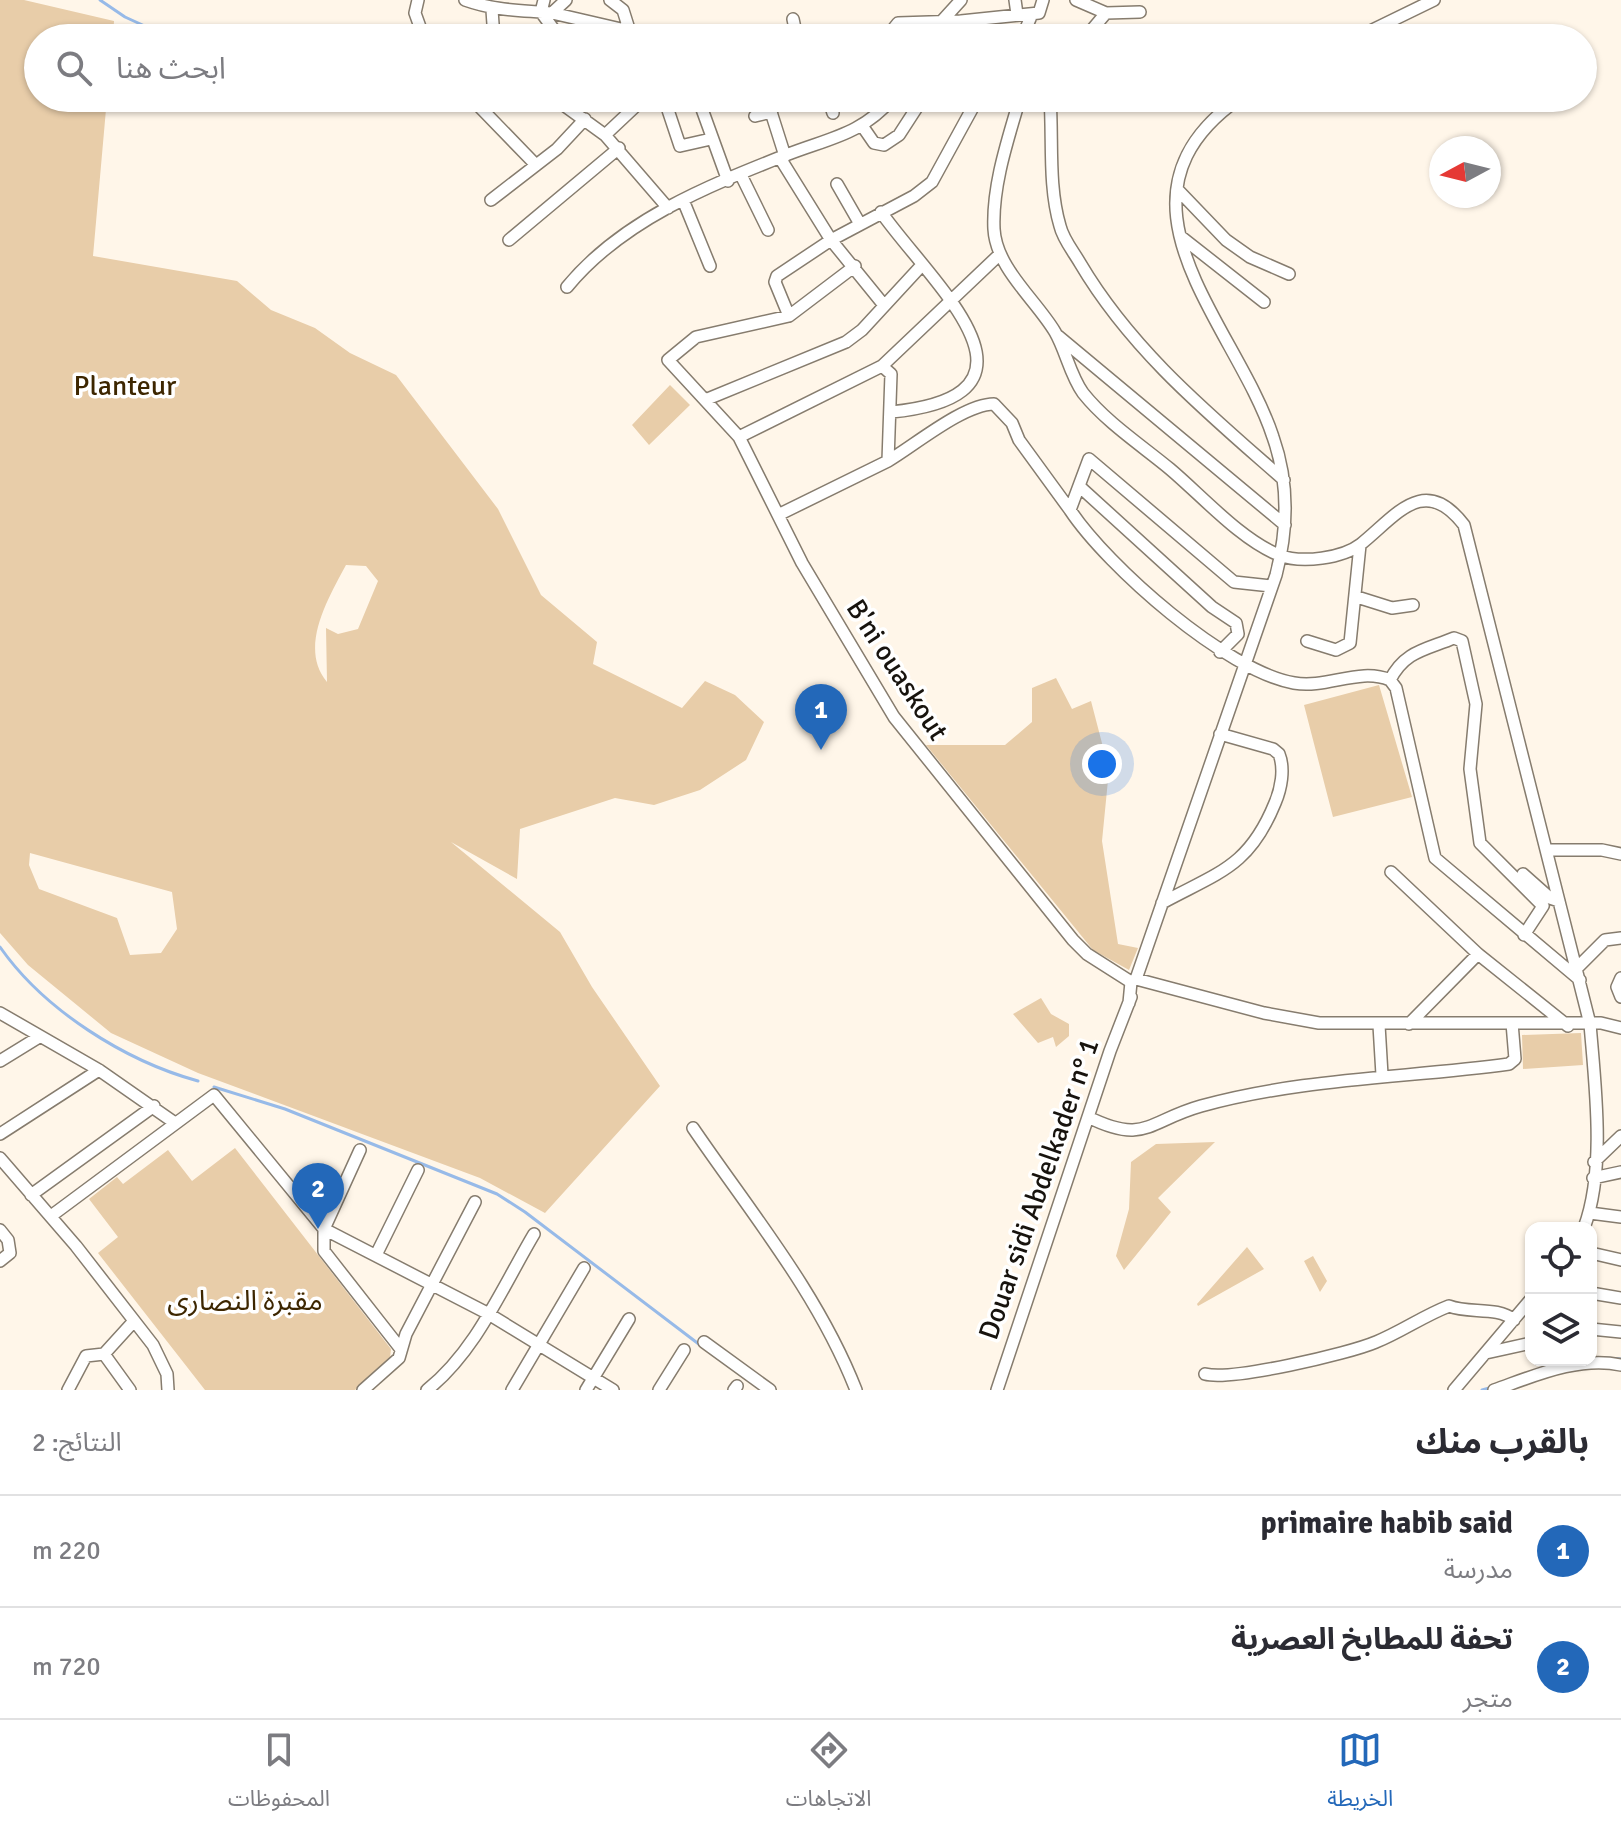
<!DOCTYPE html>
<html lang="ar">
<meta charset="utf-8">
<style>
:root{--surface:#fff;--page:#f7f7f7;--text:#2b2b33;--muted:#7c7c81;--line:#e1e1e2;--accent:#2368b9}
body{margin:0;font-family:Signika,"Noto Sans Arabic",sans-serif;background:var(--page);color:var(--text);direction:rtl}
.controls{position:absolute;right:24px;bottom:24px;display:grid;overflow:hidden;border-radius:16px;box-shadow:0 2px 6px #0004}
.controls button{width:72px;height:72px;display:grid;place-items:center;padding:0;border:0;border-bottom:2px solid var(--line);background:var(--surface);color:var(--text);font:40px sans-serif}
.compass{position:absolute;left:1429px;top:136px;width:72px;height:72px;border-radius:50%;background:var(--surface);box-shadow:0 2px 6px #0004;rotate:263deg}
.you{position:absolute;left:1102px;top:764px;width:28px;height:28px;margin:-20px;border:6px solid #fff;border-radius:50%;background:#1a73e8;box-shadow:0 0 0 12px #1a73e833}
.badge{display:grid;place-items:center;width:52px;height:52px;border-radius:50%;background:var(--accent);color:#fff;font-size:26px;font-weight:700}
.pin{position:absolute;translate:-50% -66px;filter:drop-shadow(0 2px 4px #0008)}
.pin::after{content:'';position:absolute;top:42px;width:28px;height:24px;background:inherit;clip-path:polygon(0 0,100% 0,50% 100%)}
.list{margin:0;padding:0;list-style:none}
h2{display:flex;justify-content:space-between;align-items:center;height:104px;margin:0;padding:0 32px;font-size:34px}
h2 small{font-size:26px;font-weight:400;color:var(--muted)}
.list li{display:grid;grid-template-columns:52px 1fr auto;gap:24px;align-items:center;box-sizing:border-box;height:112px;padding:0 32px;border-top:2px solid var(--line)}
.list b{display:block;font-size:30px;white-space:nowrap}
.list p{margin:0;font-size:26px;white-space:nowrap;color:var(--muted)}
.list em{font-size:26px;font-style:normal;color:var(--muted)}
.icon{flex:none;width:44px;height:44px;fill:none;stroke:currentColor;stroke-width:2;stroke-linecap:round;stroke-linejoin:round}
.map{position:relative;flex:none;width:1621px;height:1390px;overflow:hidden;direction:ltr}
.search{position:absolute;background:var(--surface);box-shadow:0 2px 6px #0004;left:24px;right:24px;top:24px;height:88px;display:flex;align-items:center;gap:20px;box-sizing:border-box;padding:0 28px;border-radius:44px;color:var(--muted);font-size:30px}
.sheet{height:328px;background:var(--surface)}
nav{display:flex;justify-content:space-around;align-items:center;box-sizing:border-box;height:112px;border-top:2px solid var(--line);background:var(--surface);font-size:22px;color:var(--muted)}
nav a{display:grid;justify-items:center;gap:4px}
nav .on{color:var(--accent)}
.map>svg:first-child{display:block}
</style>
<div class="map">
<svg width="1621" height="1390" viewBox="0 0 1621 1390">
<rect width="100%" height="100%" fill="#fff6e9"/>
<path fill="#e8cda9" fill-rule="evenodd" d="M 0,0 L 24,0 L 114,21 L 113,38 L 38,38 L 38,98 L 107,98 L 93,256 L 237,281 L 271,310 L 315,328 L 350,353 L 396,375 L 498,509 L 541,595 L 597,642 L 593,664 L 682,708 L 705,681 L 735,695 L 764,722 L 746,760 L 700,790 L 654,805 L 615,798 L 520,829 L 517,879 L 451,842 L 560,932 L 592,987 L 660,1086 L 545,1213 L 480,1178 L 198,1073 L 111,1033 L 28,965 L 0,933 ZM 346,565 L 366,566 L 378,581 L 358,629 L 338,634 L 326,628 L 327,682 C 298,648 329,597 346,565 ZM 30,853 L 172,892 L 177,929 L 161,953 L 130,955 L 117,918 L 39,889 L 29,865 Z
M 670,385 L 690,405 L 649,445 L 632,425 Z
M 1056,678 L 1072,709 L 1091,701 L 1109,770 L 1102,841 L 1118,944 L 1138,948 L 1129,970 L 1093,950 L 926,745 L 1005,745 L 1032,722 L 1032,688 Z
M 1379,685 L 1412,797 L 1333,817 L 1304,705 Z
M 1041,998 L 1051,1014 L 1069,1024 L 1069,1036 L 1056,1047 L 1053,1037 L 1038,1043 L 1013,1014 Z
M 1581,1033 L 1583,1065 L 1523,1069 L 1522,1035 Z
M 1215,1142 L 1158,1198 L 1171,1212 L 1124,1270 L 1116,1256 L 1129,1209 L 1131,1162 L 1156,1144 Z
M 235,1148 L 391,1349 L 390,1358 L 355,1390 L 205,1390 L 98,1253 L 118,1237 L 89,1199 L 117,1177 L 123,1184 L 168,1150 L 192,1181 Z
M 1247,1247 L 1264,1269 L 1198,1306 L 1197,1304 Z
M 1313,1256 L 1327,1281 L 1320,1292 L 1304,1261 Z"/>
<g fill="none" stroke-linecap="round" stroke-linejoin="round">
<path stroke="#97bae8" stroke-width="3" d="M 100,0 L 125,17 L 171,38
M 0,947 C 44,1010 125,1061 198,1081
M 214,1087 L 285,1109 L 497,1194 L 525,1212 L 700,1345
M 1605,1358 L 1621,1359
M 1482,1390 L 1493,1387"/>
<defs>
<path id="minor" d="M 418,0 L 415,13 L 424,38
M 465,0 C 496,11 520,10 552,13 L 566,0
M 544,0 L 541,12 L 560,38
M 610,0 L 623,10 L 629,29
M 1015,0 L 1017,14
M 1076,0 L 1106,13 L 1140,12
M 492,10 L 494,38
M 552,13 L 660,38
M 793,19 L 797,38
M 941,22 L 961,0
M 886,38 L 898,23 L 961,21 L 1039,13 L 1043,0
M 928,38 L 936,23
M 950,38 L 961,21
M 1022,38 L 1032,14
M 1085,38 L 1106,13
M 1356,38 L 1434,0
M 471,98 L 536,165
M 554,98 L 605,135 L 668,208
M 698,98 L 728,181
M 828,98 L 833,113
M 1020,98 C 1008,139 992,186 994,229 C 996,268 1036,300 1055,332 C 1066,351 1070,375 1083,393 C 1106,422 1141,445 1170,469 C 1202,496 1241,540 1279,555 C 1302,564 1343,558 1361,544 C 1396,516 1424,473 1464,525 L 1590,1024 C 1595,1085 1606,1169 1584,1228
M 1050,98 C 1053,139 1048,186 1060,226 C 1063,239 1073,251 1080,263 C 1132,351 1209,414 1284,480
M 1240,98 C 1095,199 1236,324 1273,437 C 1289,482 1288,529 1276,575 L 1136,979 L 1264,1013 L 1319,1023 L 1601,1023 L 1621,1028
M 666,104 L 680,146 L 711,139
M 755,116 L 771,112
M 863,127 L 874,143 L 884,145 L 899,135 L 923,98
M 605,135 L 639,103 L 666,104 L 700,98
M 785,156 L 771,112 L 775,104 L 796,98
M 780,158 L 831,240 L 883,304
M 741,175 L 768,230
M 837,184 L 860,224
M 1178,190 L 1226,240 L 1250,257 L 1289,274
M 491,200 L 557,149 L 585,119
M 683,200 L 710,266
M 881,212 C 929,281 1065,395 891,412
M 1180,236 L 1264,302
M 509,240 L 619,148
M 855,266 L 789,316 L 696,337 L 668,360 L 739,437 L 802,563 L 894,717 L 1073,940 L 1087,954 L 1131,982 L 1129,1003
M 567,287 C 622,220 708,186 786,155 C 829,138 861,135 893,98
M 789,316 L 775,282 L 777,276 L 831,240 L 914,196 L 932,182 L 978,98
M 1058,336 L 1285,525
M 705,400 L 846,342 L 862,330 L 922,265
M 739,437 L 882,366 L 1000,254
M 888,461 C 915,445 964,404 994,404 L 1012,423 L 1019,440 L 1070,510
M 1079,486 L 1212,607 L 1236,623 L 1238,634 L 1220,652
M 778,515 L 888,461 L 891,374 L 882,366
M 1271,586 L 1234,582 L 1089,459 L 1070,510 C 1108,567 1226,671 1294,683 C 1327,689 1359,667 1390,680 L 1396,688 L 1435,858 L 1580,980
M 1357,597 L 1392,608 L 1413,605
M 1307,641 L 1336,650 L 1350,643 L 1360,545
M 1390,680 C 1405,651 1425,650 1454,638 L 1462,641 L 1476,704 L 1470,769 L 1480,843 L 1543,906 L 1524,935
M 1548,850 L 1602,850 L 1621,854
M 1391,872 L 1478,954 L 1568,1026
M 1523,874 L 1550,898 L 1559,901
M 1162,903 C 1219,872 1249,867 1275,803 C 1281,789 1285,769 1279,754 L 1273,749 L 1220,734
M 1578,967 L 1605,940 L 1621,938
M 1621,978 L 1617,987 L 1621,997
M 0,1013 L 99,1070 L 175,1123
M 1409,1024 L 1478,954
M 1379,1025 L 1382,1075
M 0,1061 L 39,1037
M 1088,1117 C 1145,1145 1148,1121 1201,1106 C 1302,1078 1406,1078 1509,1064 L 1515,1059 L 1512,1023
M 693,1128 C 751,1213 818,1293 856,1390
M 0,1134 L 99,1070
M 360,1150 L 324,1229 L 324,1251 L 400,1348
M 0,1158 L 76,1246 L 153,1345 L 167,1374 L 168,1390
M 1594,1162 L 1621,1136
M 1593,1178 L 1621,1172
M 31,1195 L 154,1106
M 1590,1213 L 1621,1217
M 51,1216 L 214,1095 L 324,1229 L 487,1313 L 613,1390
M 0,1230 L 8,1240 L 10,1253 L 0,1261
M 1591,1253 L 1621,1260
M 376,1255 L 418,1170
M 1591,1293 L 1621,1298
M 1591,1329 L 1621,1332
M 704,1342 L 770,1390
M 1486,1353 L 1531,1343
M 104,1354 L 130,1390
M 1205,1374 C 1231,1381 1348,1354 1376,1342 C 1401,1332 1423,1316 1449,1306 C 1469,1314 1497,1306 1514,1320
M 68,1390 L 86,1356 L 104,1354 L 134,1321
M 363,1390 L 399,1358 L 406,1334 L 475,1202
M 427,1390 C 476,1351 502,1288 534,1234
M 512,1390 L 584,1268
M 586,1390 L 629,1319
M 659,1390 L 684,1350
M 734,1390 L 737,1386
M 997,1390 L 1110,1051 L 1131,997
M 1454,1390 L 1531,1299
M 1494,1390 C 1534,1376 1578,1356 1621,1365"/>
</defs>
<use href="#minor" stroke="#867c6e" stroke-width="14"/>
<use href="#minor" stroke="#fff" stroke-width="11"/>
</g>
<g text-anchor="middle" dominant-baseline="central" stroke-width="7" stroke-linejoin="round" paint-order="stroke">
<g font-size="28" fill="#3d2600" stroke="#fff">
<text x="125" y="386">Planteur</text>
<text x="245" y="1301">مقبرة النصارى</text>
</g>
<g font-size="28" fill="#17130e" stroke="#fff">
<text transform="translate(897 670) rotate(57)">B'ni ouaskout</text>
<text transform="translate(1039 1189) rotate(-71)">Douar sidi Abdelkader n° 1</text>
</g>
</g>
</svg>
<div class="controls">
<button><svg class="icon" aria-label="locate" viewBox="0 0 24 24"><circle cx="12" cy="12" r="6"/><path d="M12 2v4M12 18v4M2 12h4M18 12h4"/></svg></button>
<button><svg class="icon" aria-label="layers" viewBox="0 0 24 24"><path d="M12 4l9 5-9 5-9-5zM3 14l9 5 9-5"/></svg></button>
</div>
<svg class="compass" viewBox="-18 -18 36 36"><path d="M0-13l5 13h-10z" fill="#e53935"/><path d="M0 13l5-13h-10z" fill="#7c7c81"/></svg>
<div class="you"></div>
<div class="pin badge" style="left:821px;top:750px">1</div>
<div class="pin badge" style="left:318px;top:1229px">2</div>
<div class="search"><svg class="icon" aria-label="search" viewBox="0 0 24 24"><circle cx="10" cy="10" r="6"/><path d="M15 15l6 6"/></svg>ابحث هنا</div>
</div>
<section class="sheet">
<h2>بالقرب منك<small>النتائج: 2</small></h2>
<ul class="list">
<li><span class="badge">1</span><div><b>primaire habib said</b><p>مدرسة</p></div><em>220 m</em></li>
<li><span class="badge">2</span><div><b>تحفة للمطابخ العصرية</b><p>متجر</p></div><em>720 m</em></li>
</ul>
</section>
<nav>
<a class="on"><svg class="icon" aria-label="map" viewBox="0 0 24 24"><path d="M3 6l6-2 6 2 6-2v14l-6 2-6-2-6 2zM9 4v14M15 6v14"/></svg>الخريطة</a>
<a><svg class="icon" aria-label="directions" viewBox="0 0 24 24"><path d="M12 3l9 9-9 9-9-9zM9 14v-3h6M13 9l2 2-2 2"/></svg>الاتجاهات</a>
<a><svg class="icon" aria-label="saved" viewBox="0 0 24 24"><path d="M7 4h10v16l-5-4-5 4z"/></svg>المحفوظات</a>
</nav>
